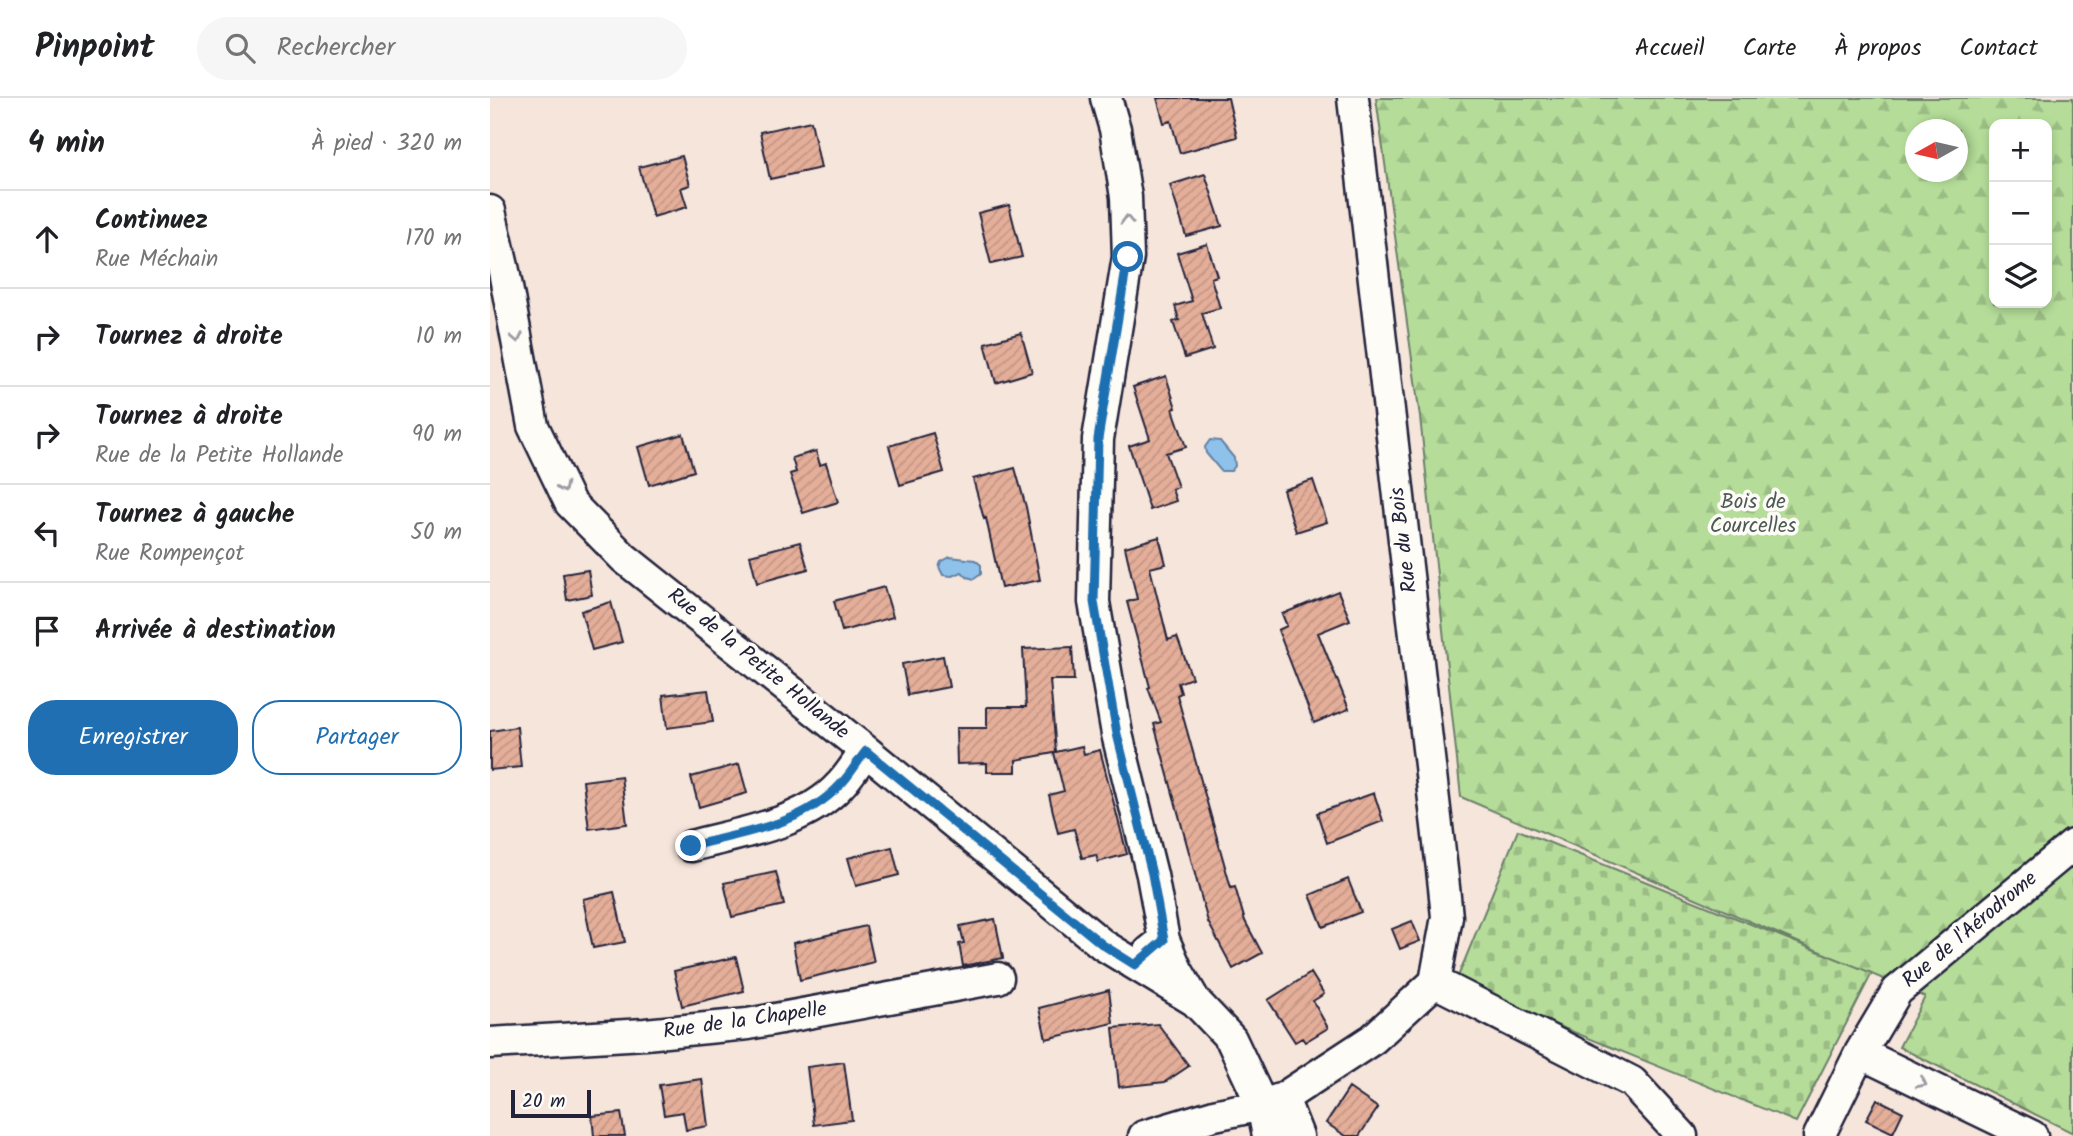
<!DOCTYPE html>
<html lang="fr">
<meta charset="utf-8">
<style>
:root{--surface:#fff;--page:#f6f6f6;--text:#202124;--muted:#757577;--line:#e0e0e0;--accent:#1f6fb2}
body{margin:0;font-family:Kalam,sans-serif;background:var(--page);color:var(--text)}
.controls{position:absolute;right:21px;top:21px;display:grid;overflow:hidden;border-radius:14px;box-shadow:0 4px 10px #0003}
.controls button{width:63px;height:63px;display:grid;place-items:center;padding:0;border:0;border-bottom:2px solid var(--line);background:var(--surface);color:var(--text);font:35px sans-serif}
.compass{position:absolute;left:1415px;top:21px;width:63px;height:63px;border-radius:50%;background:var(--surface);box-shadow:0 4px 10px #0003;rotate:262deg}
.scale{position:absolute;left:21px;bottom:18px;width:80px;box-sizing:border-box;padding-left:7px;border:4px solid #22223b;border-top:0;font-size:19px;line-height:24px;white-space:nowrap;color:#22223b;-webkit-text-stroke:5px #fdfcf7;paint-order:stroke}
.stop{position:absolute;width:21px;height:21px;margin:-16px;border:5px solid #1f6fb2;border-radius:50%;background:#fff}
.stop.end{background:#1f6fb2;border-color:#fff;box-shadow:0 2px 7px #0008}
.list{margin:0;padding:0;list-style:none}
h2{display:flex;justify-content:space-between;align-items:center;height:91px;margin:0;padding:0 28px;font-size:30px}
h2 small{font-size:23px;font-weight:400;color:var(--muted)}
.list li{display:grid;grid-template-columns:46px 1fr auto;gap:21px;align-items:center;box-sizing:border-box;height:98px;padding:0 28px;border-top:2px solid var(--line)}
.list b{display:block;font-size:26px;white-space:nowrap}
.list p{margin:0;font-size:23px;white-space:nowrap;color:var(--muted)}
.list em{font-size:23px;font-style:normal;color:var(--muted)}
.actions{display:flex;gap:14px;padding:21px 28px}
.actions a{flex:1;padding:16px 0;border:2px solid var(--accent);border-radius:28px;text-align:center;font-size:24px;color:var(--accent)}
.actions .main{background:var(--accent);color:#fff}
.icon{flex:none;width:38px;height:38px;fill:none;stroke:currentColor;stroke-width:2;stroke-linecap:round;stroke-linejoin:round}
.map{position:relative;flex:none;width:1583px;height:1038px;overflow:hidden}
header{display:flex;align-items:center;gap:42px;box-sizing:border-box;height:98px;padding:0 35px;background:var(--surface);border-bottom:2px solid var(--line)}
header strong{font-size:33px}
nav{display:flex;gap:38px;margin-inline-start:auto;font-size:24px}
.search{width:490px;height:63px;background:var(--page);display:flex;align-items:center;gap:18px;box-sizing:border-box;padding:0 24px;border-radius:38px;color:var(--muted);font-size:26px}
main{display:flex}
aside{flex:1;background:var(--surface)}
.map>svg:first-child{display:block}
</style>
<header>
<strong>Pinpoint</strong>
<div class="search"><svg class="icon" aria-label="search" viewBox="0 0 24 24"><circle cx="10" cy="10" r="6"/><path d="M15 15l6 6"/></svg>Rechercher</div>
<nav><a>Accueil</a><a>Carte</a><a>À propos</a><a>Contact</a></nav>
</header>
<main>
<aside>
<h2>4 min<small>À pied · 320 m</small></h2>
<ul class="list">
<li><svg class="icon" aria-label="ahead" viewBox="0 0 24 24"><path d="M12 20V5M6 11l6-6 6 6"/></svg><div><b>Continuez</b><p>Rue Méchain</p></div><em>170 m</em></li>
<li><svg class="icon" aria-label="right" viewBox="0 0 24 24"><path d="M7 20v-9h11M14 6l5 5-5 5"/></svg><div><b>Tournez à droite</b></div><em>10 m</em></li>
<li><svg class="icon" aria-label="right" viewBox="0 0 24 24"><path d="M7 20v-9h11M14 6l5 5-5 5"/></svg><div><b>Tournez à droite</b><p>Rue de la Petite Hollande</p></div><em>90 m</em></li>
<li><svg class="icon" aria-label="left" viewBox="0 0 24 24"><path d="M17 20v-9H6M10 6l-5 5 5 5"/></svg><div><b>Tournez à gauche</b><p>Rue Rompençot</p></div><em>50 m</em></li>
<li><svg class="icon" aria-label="arrive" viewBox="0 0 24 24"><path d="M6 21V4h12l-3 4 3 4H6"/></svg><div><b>Arrivée à destination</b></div></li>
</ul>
<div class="actions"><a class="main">Enregistrer</a><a>Partager</a></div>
</aside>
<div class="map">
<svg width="1583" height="1038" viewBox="0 0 1583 1038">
<defs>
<pattern id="forest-firs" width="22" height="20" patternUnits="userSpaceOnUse" patternTransform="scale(1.75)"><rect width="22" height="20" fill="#b5dd99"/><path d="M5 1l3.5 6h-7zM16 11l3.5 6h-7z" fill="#9bbd85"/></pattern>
<pattern id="cemetery-stones" width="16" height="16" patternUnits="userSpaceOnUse" patternTransform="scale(1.75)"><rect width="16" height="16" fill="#b5dd99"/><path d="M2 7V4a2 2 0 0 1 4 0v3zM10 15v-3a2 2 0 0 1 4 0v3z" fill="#9bbd85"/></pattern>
<pattern id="building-hatch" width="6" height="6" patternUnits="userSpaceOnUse" patternTransform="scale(1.75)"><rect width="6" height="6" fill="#e4ae99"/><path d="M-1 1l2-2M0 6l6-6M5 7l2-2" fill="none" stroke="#c39585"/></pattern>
</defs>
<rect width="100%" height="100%" fill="#f6e5db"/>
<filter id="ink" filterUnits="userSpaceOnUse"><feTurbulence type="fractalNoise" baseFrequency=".0143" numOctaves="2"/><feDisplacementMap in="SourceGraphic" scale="14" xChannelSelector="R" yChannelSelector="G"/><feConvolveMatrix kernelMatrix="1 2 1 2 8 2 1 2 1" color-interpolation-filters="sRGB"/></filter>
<g filter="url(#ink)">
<path fill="url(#forest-firs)" stroke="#6c806a" stroke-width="2" fill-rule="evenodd" d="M 886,0 L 1583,0 L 1583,1035 L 1409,949 L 1435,899 L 971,699 L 930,319 ZM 1504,26 L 1557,26 L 1557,205 L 1504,205 ZM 1426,32 L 1468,32 L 1468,74 L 1426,74 Z"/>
<path fill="url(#cemetery-stones)" stroke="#6c806a" stroke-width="2" d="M 1028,732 L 1382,875 L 1306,1024 L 965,886 Z"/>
<path fill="#8fc2eb" stroke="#6382a5" stroke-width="2" d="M 720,342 L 730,343 L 744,360 L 745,368 L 741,373 L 731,373 L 716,355 L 715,349 Z
M 460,459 L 485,462 L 491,467 L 491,476 L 484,481 L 477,479 L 472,474 L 462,478 L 453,477 L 449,469 L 451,464 Z"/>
<path fill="url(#building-hatch)" stroke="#22223b" stroke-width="2" d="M 667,0 L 738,0 L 747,39 L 690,55 L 681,23 L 674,25 Z
M 321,23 L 331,70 L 280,81 L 270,34 Z
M 192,58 L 200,87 L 191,90 L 197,109 L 163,119 L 149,69 Z
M 715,76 L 732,128 L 696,138 L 680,87 Z
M 519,107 L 532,159 L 501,166 L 488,115 Z
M 717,146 L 727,178 L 721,180 L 730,210 L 712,215 L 723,251 L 695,260 L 683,224 L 689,222 L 685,208 L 702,203 L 687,155 Z
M 531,235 L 542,274 L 506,285 L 495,245 Z
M 676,278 L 686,310 L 683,311 L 696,349 L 676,355 L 688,389 L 682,391 L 686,403 L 660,412 L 639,348 L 660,341 L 643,289 Z
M 443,335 L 454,374 L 410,387 L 399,348 Z
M 193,336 L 204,373 L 159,387 L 148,349 Z
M 326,353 L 330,367 L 336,365 L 348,404 L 313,415 L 300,376 L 306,374 L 302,360 Z
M 525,370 L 536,409 L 550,482 L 511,490 L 496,420 L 494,421 L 483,381 Z
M 823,382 L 837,424 L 806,434 L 793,392 Z
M 669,439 L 676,466 L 660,470 L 678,542 L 687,539 L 702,580 L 688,585 L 691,595 L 687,597 L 741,790 L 745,789 L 755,823 L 772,855 L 743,871 L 718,824 L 664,626 L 671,624 L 658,590 L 660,589 L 637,504 L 647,501 L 635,449 Z
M 310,444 L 318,471 L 267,485 L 260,457 Z
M 98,472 L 102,497 L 77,502 L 73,476 Z
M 394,489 L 403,519 L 352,533 L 344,503 Z
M 848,493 L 860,522 L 828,535 L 859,611 L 824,625 L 788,532 L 797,528 L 792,516 Z
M 121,504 L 132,544 L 102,552 L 91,513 Z
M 582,549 L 584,582 L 560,582 L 566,654 L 592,648 L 594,656 L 610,652 L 637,756 L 608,764 L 606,757 L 592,760 L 584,731 L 568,735 L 559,697 L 574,693 L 564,655 L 526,662 L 526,674 L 497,674 L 497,665 L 467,666 L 466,630 L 497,630 L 497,609 L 536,609 L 533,551 Z
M 453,558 L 459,589 L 418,597 L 412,566 Z
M 218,592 L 223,624 L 177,630 L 173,597 Z
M 27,629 L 31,669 L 0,672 L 0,633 Z
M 249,666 L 257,695 L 209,709 L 201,679 Z
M 131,678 L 137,726 L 99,731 L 93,683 Z
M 884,695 L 893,723 L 837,745 L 827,715 Z
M 402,749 L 409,777 L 366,788 L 358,760 Z
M 286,774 L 294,807 L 242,819 L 234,785 Z
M 858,781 L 871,814 L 833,829 L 820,797 Z
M 124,794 L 135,844 L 103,850 L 93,801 Z
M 505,821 L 513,860 L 473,868 L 469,846 L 474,845 L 470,828 Z
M 922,823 L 930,843 L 910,851 L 902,831 Z
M 376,828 L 384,864 L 310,882 L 303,845 Z
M 246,859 L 254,893 L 192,908 L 184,873 Z
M 821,875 L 834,896 L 823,903 L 838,930 L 815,944 L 812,940 L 805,944 L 778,902 Z
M 619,892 L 623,925 L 556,941 L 549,910 Z
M 668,926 L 699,968 L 675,984 L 629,989 L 623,930 Z
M 354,964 L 362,1022 L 324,1027 L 317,969 Z
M 212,981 L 218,1028 L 196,1032 L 193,1014 L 174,1017 L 169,987 Z
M 859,990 L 888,1010 L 869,1038 L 856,1038 L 836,1025 Z
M 1387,1001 L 1413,1014 L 1403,1035 L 1376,1022 Z
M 131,1015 L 135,1038 L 104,1038 L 102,1018 Z"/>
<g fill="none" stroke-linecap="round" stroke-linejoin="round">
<defs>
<path id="minor" d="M 616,0 L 625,31 L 636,99 L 638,159 L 608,341 L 604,504 L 627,636 L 662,777 L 674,842
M 0,113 L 14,173 L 43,328 L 80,405 L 134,460 L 376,653 L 613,847 L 705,903
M 201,748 C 249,735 315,726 350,687 C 360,677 367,664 376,653
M 659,854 L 674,842 L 687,872 L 705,903 L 741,941 L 772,1007 L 778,1038
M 945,884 L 1142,984 L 1192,1038
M 0,945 L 155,936 L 258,926 L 508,880
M 1370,955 L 1542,1038
M 793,1000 L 808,1038
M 654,1038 L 724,1017 L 772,1007 L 793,1000 L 883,941 L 945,884 L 957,819 L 954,789 L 863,0
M 1329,1038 L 1370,955 L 1407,893 L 1583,747"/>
</defs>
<use href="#minor" stroke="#22223b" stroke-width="35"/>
<use href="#minor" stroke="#fdfcf7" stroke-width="30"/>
</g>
<defs><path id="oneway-chevron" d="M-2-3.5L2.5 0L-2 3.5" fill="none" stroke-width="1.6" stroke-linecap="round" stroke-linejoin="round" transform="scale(1.75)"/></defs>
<g stroke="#9a9aa2">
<use href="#oneway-chevron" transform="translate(637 122) rotate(-92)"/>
<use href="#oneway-chevron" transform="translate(27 240) rotate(79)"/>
<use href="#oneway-chevron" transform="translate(73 390) rotate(64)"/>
<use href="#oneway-chevron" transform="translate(1432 985) rotate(26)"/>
</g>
</g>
<g fill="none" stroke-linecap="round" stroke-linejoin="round" filter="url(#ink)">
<path stroke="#1f6fb2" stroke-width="9" d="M 201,748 C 251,735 313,727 350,687 C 360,677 367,664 376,653 L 613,847 L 645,867 L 674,842 L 662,776 L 627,636 L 604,504 L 608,341 L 638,159"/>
</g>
<g text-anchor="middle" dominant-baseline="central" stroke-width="7" stroke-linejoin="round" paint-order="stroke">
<g font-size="21" fill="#4e5a57" stroke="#fdfcf7">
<text x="1263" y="404">Bois de<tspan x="1263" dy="24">Courcelles</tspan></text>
</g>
<g font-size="21" fill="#22223b" stroke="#fdfcf7">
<text transform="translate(914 442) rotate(-97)">Rue du Bois</text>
<text transform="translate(268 566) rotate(39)">Rue de la Petite Hollande</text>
<text transform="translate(1480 832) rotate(-40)">Rue de l'Aérodrome</text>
<text transform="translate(255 923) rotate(-8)">Rue de la Chapelle</text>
</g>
</g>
</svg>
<div class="controls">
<button>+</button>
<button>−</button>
<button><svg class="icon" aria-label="layers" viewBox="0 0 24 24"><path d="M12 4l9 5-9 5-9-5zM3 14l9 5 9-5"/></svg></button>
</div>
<svg class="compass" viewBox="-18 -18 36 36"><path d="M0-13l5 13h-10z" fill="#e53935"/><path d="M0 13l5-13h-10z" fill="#757577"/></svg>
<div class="scale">20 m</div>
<div class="stop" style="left:638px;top:159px"></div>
<div class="stop end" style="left:201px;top:748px"></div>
</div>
</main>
